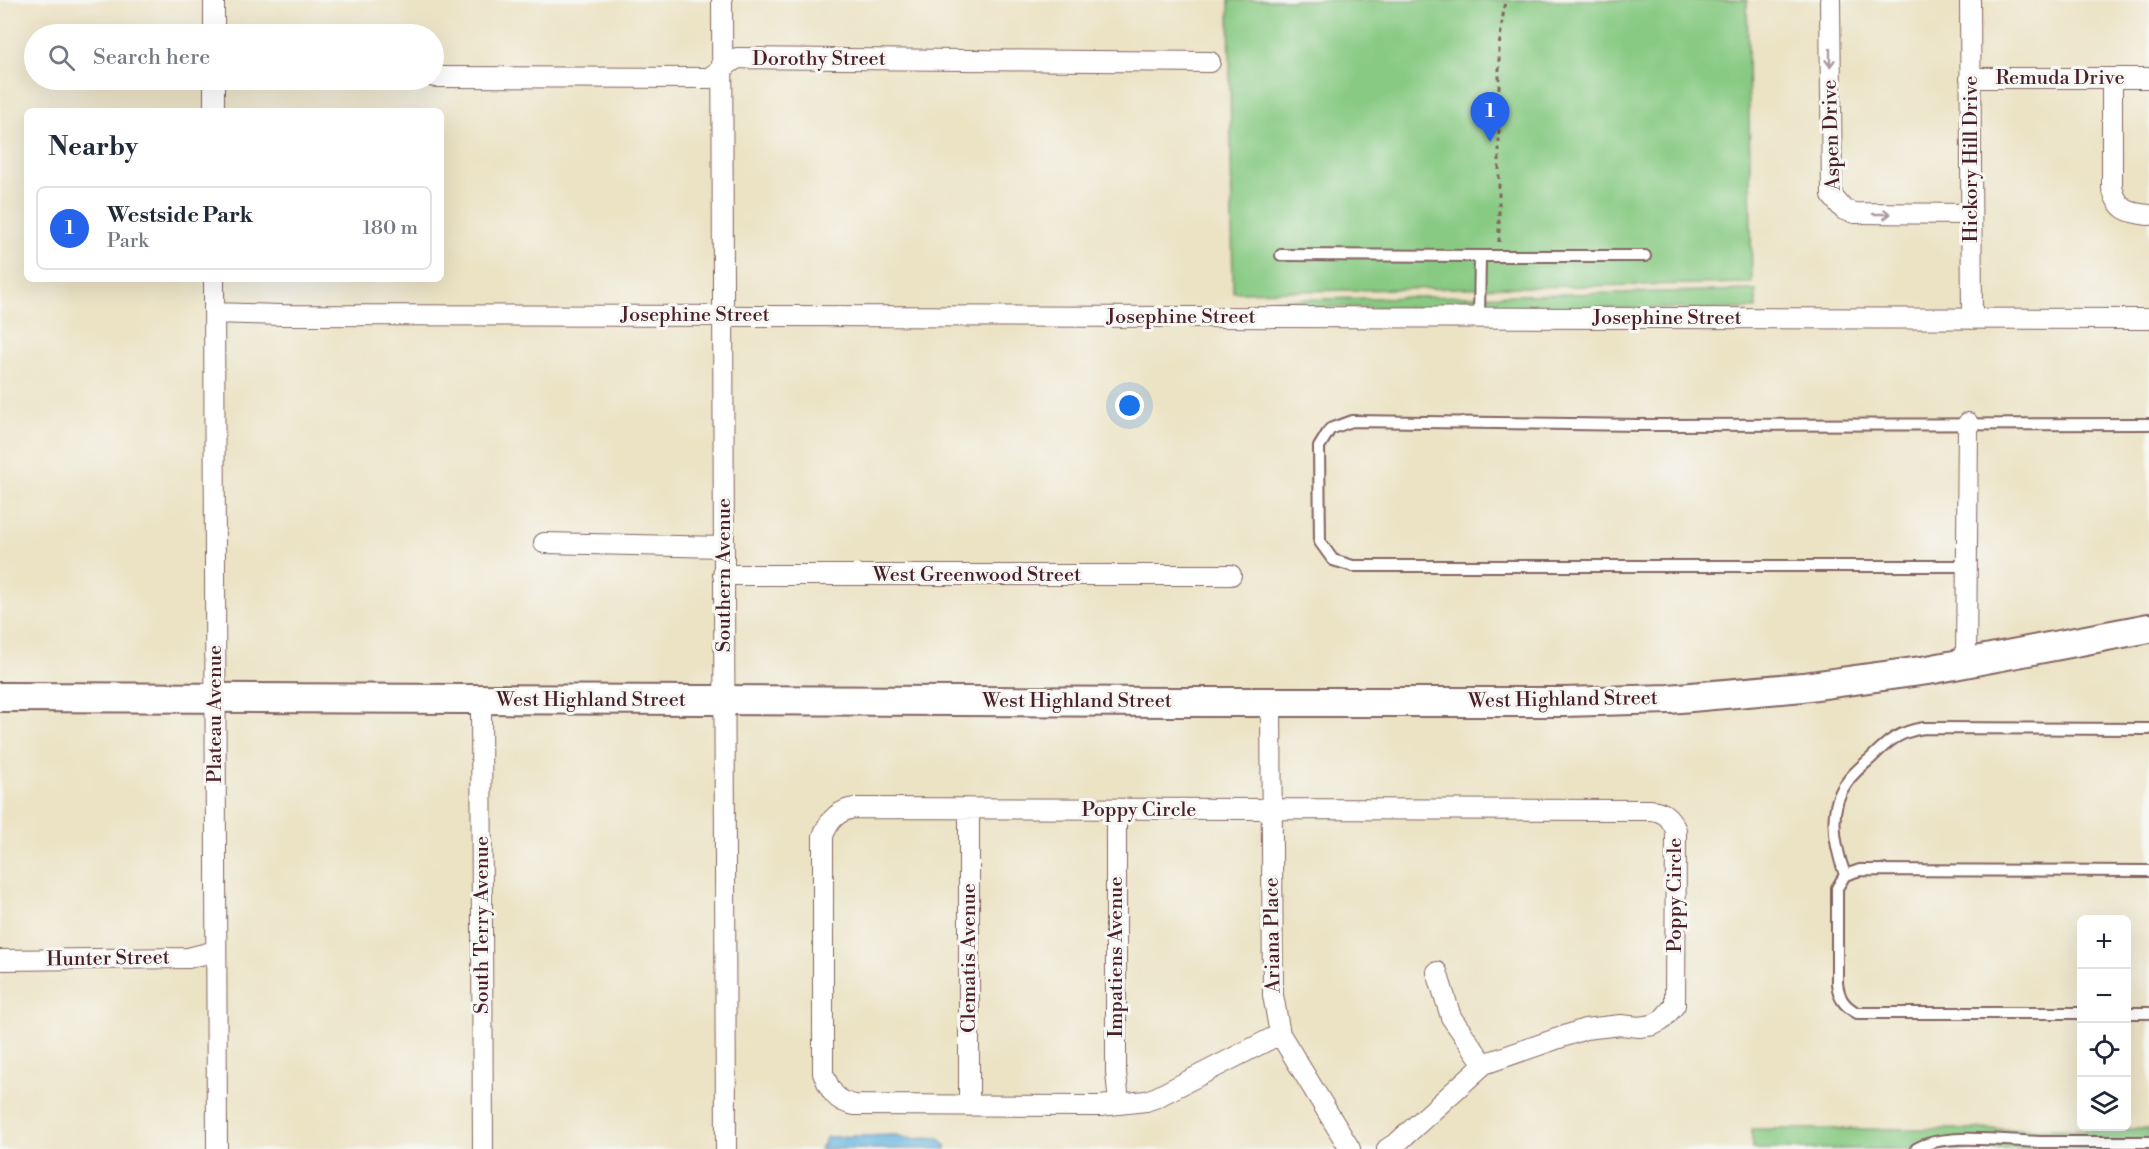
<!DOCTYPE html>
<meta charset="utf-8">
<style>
:root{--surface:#fff;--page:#f6f6f7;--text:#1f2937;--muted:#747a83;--line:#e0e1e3;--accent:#2563eb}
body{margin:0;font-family:"Libre Bodoni",serif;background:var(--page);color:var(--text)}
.controls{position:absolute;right:18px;bottom:18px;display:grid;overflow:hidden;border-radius:9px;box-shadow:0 6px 24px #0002}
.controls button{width:54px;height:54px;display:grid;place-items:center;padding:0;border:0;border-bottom:2px solid var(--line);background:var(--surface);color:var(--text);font:30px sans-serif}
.you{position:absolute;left:1130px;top:406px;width:21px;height:21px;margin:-15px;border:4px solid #fff;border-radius:50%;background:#1a73e8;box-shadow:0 0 0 9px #1a73e833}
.badge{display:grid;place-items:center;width:39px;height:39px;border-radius:50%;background:var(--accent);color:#fff;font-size:20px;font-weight:700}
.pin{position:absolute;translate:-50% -50px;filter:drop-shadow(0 2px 3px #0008)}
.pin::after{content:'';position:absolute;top:32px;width:21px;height:18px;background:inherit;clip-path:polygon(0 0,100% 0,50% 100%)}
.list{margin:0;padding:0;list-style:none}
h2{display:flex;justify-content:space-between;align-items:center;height:78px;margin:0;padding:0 24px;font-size:26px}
h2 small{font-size:20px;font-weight:400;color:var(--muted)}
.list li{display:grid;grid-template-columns:39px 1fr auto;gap:18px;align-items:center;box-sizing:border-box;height:84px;margin:0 12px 12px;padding:0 12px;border:2px solid var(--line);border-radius:9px}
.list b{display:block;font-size:22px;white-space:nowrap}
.list p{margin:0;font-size:20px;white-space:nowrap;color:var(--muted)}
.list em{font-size:20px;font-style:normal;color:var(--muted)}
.icon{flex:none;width:33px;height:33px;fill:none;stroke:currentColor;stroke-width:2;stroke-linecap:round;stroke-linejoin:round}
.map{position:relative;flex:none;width:2149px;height:1149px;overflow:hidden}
.search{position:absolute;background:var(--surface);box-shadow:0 6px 24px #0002;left:24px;top:24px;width:420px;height:66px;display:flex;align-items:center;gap:15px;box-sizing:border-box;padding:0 21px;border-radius:33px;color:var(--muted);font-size:22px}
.panel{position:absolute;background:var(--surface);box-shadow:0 6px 24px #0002;left:24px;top:108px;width:420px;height:174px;border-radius:9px}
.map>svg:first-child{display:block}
</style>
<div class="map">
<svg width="2149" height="1149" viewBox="0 0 2149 1149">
<rect width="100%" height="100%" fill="#f6f6f2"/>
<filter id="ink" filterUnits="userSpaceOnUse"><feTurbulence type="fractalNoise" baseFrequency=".0167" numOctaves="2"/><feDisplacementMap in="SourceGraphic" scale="12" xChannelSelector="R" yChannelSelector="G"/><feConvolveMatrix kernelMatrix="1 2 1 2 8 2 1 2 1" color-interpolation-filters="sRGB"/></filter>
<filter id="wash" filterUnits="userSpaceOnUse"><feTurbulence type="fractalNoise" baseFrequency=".008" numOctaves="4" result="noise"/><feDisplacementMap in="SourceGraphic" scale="24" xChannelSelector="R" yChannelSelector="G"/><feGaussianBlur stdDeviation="1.35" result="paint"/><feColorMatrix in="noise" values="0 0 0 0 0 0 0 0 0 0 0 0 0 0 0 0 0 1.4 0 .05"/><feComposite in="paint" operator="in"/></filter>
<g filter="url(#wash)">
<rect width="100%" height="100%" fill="#ece3c5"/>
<path fill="#88ca83" stroke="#697457" stroke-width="1.5" d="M 1229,0 L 1747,0 L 1752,283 L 1233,292 Z
M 1756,290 L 1756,309 L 1271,307 L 1271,300 Z
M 1752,1129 L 2149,1129 L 2149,1149 L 1752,1149 Z"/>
<path fill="#63b4de" stroke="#566a84" stroke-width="1.5" d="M 896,1135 L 910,1139 L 939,1138 L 946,1146 L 946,1149 L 820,1149 L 827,1137 Z"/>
</g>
<g filter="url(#ink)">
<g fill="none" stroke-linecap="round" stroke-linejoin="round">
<defs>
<path id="lane" d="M 1281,255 L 1480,256 L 1479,318
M 1480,256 L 1645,256
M 1967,566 L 1353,566 L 1333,560 L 1320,542 L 1319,447 L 1330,429 L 1352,421 L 1640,425 L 2149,424
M 1845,875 C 1835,847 1827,808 1847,782 C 1853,773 1862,766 1870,759 C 1888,741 1898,732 1924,728 L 2149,729
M 2082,1013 L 1857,1013 C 1843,1005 1839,998 1837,983 L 1837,888 L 1845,875 L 1860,870 L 2149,871
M 2126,1013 L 2149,1013
M 1916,1149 C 1944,1131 2010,1142 2043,1142 C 2078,1142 2114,1142 2149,1142"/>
<path id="street" d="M 214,0 L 214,34
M 722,0 L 726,1149
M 1830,0 L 1832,196 L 1844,210 L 1855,213 L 1971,214
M 1970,0 L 1972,319
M 434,77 L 709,78 L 737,58 L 1210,62
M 1970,78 L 2149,78
M 2112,78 L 2112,188 C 2118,210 2128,213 2149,215
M 214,111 L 214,80
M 214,279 L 217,1149
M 214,313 L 282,315 L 2149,319
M 544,543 L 723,547
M 723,575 L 1231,575
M 1966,662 L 1968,423
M 481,700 L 483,1149
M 1271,702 L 1273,995 L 1280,1034 L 1350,1149
M 1116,809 L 1116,1072 L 1119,1104
M 0,960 L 188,958 L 216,951
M 1437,972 L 1451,1017 L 1484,1064
M 1280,1034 L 1157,1097 L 1146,1101 L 1100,1106 L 855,1105 C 835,1102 830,1090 823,1073 L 823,836 C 829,820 838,810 855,808 L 1650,810 C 1664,811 1670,817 1676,830 L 1675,1005 L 1661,1021 L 1653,1025 L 1639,1027 L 1621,1025 L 1585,1029 L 1484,1064 L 1398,1142 L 1387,1149
M 969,1106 L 969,809"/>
<path id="secondary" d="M 0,697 L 1177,702 L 1563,702 L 1669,699 L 1803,687 L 1928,670 L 2149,628"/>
</defs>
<use href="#lane" stroke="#836461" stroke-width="14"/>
<use href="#street" stroke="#836461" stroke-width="22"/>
<use href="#secondary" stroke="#836461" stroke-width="32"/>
<path stroke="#836461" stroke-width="3" stroke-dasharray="4.5 4.5" stroke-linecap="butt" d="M 1499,242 L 1499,47 L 1505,0"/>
<use href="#lane" stroke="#fff" stroke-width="10"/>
<use href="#street" stroke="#fff" stroke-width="20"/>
<use href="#secondary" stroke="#fff" stroke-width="28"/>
</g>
<defs><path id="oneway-shaft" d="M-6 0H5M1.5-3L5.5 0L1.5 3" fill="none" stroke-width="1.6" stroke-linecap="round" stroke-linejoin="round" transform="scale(1.5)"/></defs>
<g stroke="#ae9aa0">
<use href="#oneway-shaft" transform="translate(1830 58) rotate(90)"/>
<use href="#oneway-shaft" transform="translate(1882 214)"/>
</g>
</g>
<g text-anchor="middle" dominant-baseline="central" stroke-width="6" stroke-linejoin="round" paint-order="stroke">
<g font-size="20" fill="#4a1f2b" stroke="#f6f6f2">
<text x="819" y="59">Dorothy Street</text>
<text x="2060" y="78">Remuda Drive</text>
<text transform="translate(1832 135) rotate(-92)">Aspen Drive</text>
<text transform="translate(1971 159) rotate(-90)">Hickory Hill Drive</text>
<text x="695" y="315">Josephine Street</text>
<text x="1181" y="317">Josephine Street</text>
<text x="1667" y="318">Josephine Street</text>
<text transform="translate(724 575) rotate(-90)">Southern Avenue</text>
<text x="977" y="575">West Greenwood Street</text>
<text x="591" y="700">West Highland Street</text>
<text transform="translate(1563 700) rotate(-1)">West Highland Street</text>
<text x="1077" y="701">West Highland Street</text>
<text transform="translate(215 714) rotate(-90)">Plateau Avenue</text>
<text x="1139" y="810">Poppy Circle</text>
<text transform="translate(1675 895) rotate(-90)">Poppy Circle</text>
<text transform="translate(482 925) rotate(-90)">South Terry Avenue</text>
<text transform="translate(1273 935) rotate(-91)">Ariana Place</text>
<text transform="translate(1116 957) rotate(-90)">Impatiens Avenue</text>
<text transform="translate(969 958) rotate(-90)">Clematis Avenue</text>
<text transform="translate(108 959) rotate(-1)">Hunter Street</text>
</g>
</g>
</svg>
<div class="controls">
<button>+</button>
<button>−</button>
<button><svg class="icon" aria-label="locate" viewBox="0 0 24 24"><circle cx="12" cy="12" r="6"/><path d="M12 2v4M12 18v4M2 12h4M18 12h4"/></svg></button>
<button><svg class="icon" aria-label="layers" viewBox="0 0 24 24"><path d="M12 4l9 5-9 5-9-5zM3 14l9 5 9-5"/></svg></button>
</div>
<div class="you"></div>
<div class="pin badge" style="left:1490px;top:142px">1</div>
<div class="search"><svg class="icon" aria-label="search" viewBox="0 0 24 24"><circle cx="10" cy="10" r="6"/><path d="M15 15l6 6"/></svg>Search here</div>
<section class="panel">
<h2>Nearby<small></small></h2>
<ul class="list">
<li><span class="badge">1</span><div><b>Westside Park</b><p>Park</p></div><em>180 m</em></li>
</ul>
</section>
</div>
